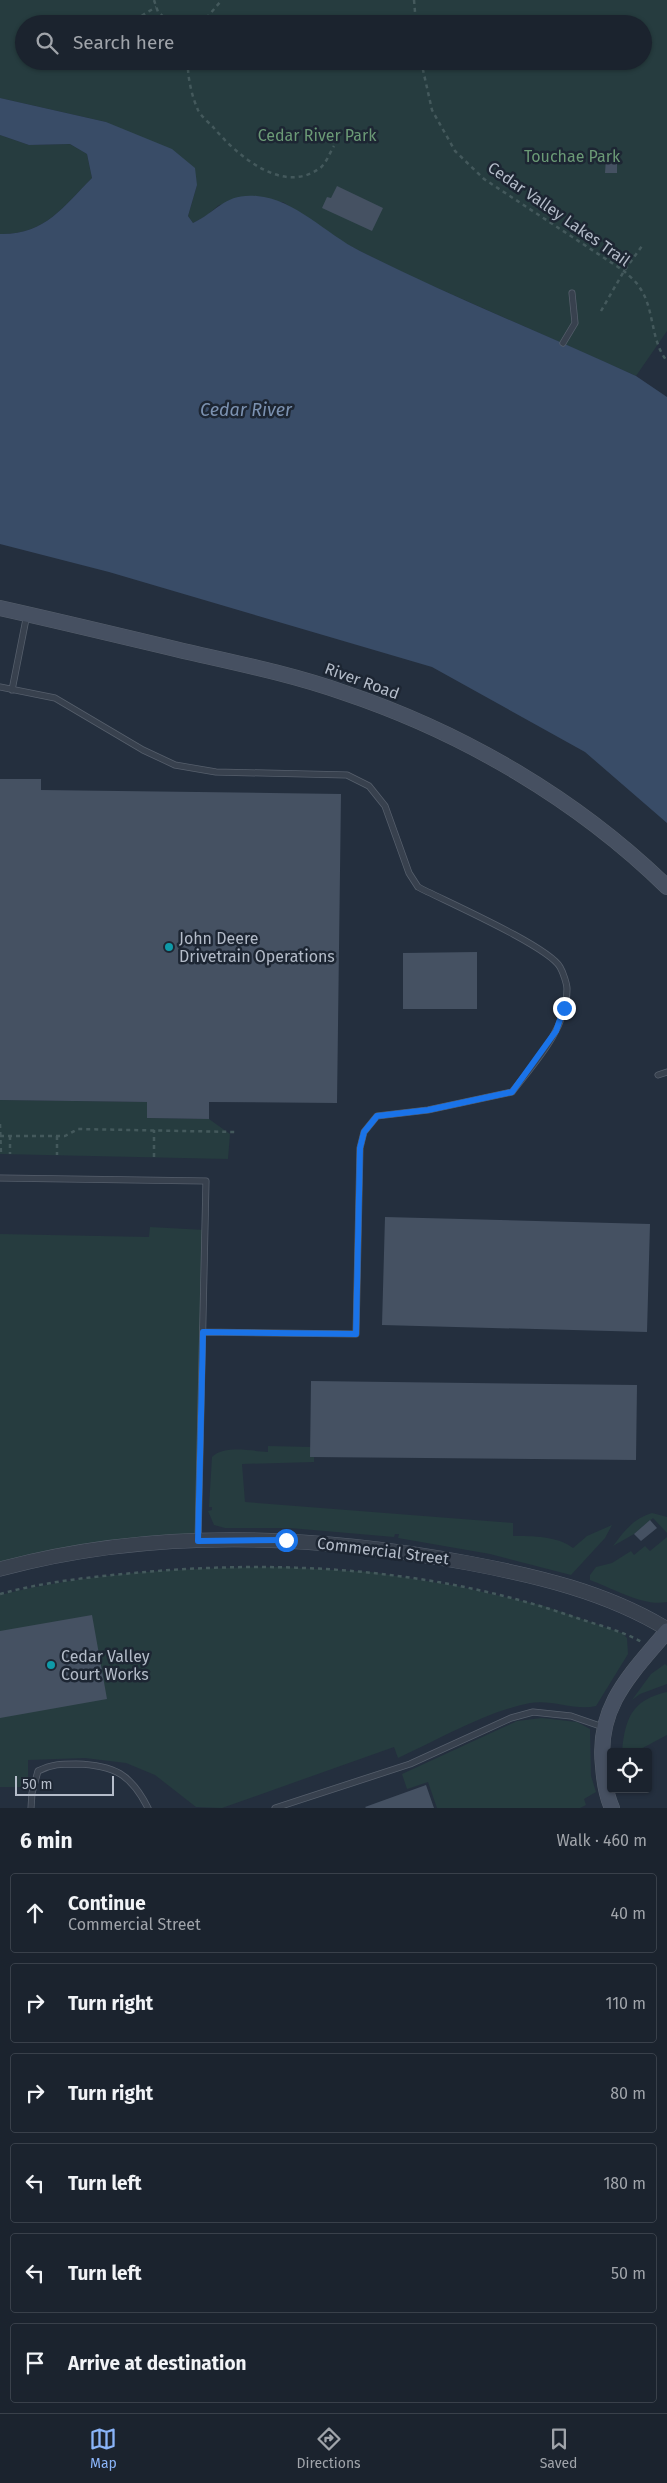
<!DOCTYPE html>
<meta charset="utf-8">
<style>
:root{--surface:#1b232e;--page:#242b36;--text:#f1f3f6;--muted:#a0a4aa;--line:#39404a;--accent:#8ab4f8}
body{margin:0;font-family:"Fira Sans",sans-serif;background:var(--page);color:var(--text)}
.controls{position:absolute;right:15px;bottom:15px;display:grid;overflow:hidden;border-radius:5px;box-shadow:0 1px 4px #0004}
.controls button{width:45px;height:45px;display:grid;place-items:center;padding:0;border:0;border-bottom:1px solid var(--line);background:var(--surface);color:var(--text);font:25px sans-serif}
.scale{position:absolute;left:15px;bottom:12px;width:99px;box-sizing:border-box;padding-left:5px;border:2px solid #b4bcc9;border-top:0;font-size:14px;line-height:18px;white-space:nowrap;color:#b4bcc9;-webkit-text-stroke:4px #1d2633;paint-order:stroke}
.stop{position:absolute;width:15px;height:15px;margin:-11px;border:4px solid #1a73e8;border-radius:50%;background:#fff}
.stop.end{background:#1a73e8;border-color:#fff;box-shadow:0 1px 5px #0008}
.list{margin:0;padding:0;list-style:none}
h2{display:flex;justify-content:space-between;align-items:center;height:65px;margin:0;padding:0 20px;font-size:21px}
h2 small{font-size:16px;font-weight:400;color:var(--muted)}
.list li{display:grid;grid-template-columns:32px 1fr auto;gap:15px;align-items:center;box-sizing:border-box;height:80px;margin:0 10px 10px;padding:0 10px;border:1px solid var(--line);border-radius:5px}
.list b{display:block;font-size:19px;white-space:nowrap}
.list p{margin:0;font-size:16px;white-space:nowrap;color:var(--muted)}
.list em{font-size:16px;font-style:normal;color:var(--muted)}
.icon{flex:none;width:28px;height:28px;fill:none;stroke:currentColor;stroke-width:2;stroke-linecap:round;stroke-linejoin:round}
.map{position:relative;flex:none;width:667px;height:1808px;overflow:hidden}
.search{position:absolute;background:var(--surface);box-shadow:0 1px 4px #0004;left:15px;right:15px;top:15px;height:55px;display:flex;align-items:center;gap:12px;box-sizing:border-box;padding:0 18px;border-radius:28px;color:var(--muted);font-size:19px}
.sheet{height:605px;background:var(--surface)}
nav{display:flex;justify-content:space-around;align-items:center;box-sizing:border-box;height:70px;border-top:1px solid var(--line);background:var(--surface);font-size:14px;color:var(--muted)}
nav a{display:grid;justify-items:center;gap:2px}
nav .on{color:var(--accent)}
.map>svg:first-child{display:block}
</style>
<div class="map">
<svg width="667" height="1808" viewBox="0 0 667 1808">
<rect width="100%" height="100%" fill="#242f3e"/>
<path fill="#263c3f" fill-rule="evenodd" d="M 0,0 L 667,0 L 667,331 L 636,376 L 410,276 L 344,243 L 283,202 L 219,205 L 206,216 L 193,223 L 188,216 L 197,185 L 106,122 L 0,98 ZM 24,24 L 643,24 L 643,61 L 24,61 Z
M 0,135 L 29,145 L 70,144 L 87,154 L 92,178 C 63,207 45,235 0,234 Z
M 0,1100 L 147,1102 L 147,1118 L 209,1119 L 230,1134 L 228,1159 L 0,1154 Z
M 150,1227 L 205,1230 L 198,1541 L 0,1569 L 0,1234 L 149,1237 Z
M 268,1446 L 311,1447 L 310,1456 L 314,1457 L 314,1462 L 242,1464 L 245,1502 L 513,1523 L 513,1536 C 532,1536 558,1536 573,1548 L 587,1536 L 612,1525 L 605,1538 L 571,1575 L 490,1554 L 398,1538 L 399,1534 L 395,1534 L 394,1537 L 290,1528 L 225,1528 L 214,1525 L 208,1511 L 212,1510 L 212,1507 L 209,1507 L 212,1457 C 224,1445 252,1451 268,1452 Z
M 652,1513 L 667,1517 L 667,1533 L 653,1518 L 634,1534 L 613,1546 C 625,1530 633,1519 652,1513 Z
M 667,1537 L 667,1602 C 644,1607 612,1588 590,1580 L 590,1575 L 596,1567 L 612,1563 L 631,1551 L 634,1555 L 645,1546 L 650,1551 Z
M 280,1567 L 371,1572 L 457,1586 L 544,1606 L 622,1633 L 627,1638 L 628,1654 L 596,1706 C 575,1711 552,1699 530,1703 C 485,1712 440,1739 398,1758 L 394,1747 L 222,1808 L 196,1807 L 155,1775 L 126,1763 L 85,1758 L 28,1760 L 28,1787 L 0,1787 L 0,1595 C 92,1572 186,1568 280,1567 Z
M 665,1664 L 667,1666 L 667,1684 L 640,1694 L 632,1700 L 651,1674 Z
M 667,1692 L 667,1735 L 635,1752 L 622,1752 C 625,1718 632,1700 667,1692 Z
M 542,1718 L 577,1722 L 590,1729 L 591,1776 L 596,1792 L 584,1799 L 586,1805 L 580,1808 L 437,1808 L 428,1782 L 407,1789 L 402,1774 L 517,1721 Z"/>
<path fill="#394c67" d="M 0,98 L 106,122 L 172,149 L 195,168 L 197,185 L 188,216 L 193,223 C 219,210 225,193 257,196 C 295,199 326,234 360,251 C 450,296 544,334 636,376 L 667,397 L 667,823 L 585,752 L 432,667 L 109,572 L 0,544 L 0,234 C 45,235 63,207 92,178 L 87,154 L 70,144 L 29,145 L 0,135 Z"/>
<path fill="#455162" d="M 606,158 L 617,158 L 617,173 L 605,173 Z
M 337,186 L 383,208 L 372,231 L 322,208 L 327,197 L 331,198 Z
M 0,779 L 41,779 L 41,790 L 341,794 L 337,1103 L 209,1102 L 209,1119 L 147,1118 L 147,1102 L 0,1100 Z
M 477,952 L 477,1009 L 403,1009 L 403,953 Z
M 385,1217 L 650,1224 L 647,1332 L 382,1325 Z
M 311,1381 L 637,1385 L 636,1460 L 310,1457 Z
M 650,1520 L 657,1528 L 641,1541 L 634,1534 Z
M 92,1615 L 107,1699 L 0,1718 L 0,1631 Z
M 426,1785 L 434,1808 L 366,1808 L 365,1807 Z"/>
<g fill="none" stroke-linecap="round" stroke-linejoin="round">
<defs>
<path id="service" d="M 563,343 L 575,323 L 572,293
M 0,687 L 55,698 L 143,750 L 175,765 L 216,772 L 347,775 L 369,786 L 385,806 L 409,873 L 418,887 C 445,901 548,946 560,967 C 563,972 567,984 567,989 C 567,1029 535,1062 512,1092 L 428,1110 L 377,1116 L 364,1132 L 360,1148 L 356,1334 L 203,1332
M 12,690 L 27,614
M 658,1075 L 667,1072
M 0,1178 L 206,1181 L 198,1541
M 31,1808 L 32,1793 L 38,1771 C 52,1764 61,1764 76,1764 C 114,1765 131,1774 148,1808
M 275,1808 L 410,1764 L 511,1718 L 533,1712 L 571,1716 L 603,1727"/>
<path id="tertiary" d="M 0,1569 C 152,1528 314,1534 468,1563 C 537,1576 606,1592 667,1629"/>
<path id="secondary" d="M 0,608 C 63,622 125,637 188,652 C 241,664 294,675 345,693 C 464,733 578,800 667,887
M 612,1808 C 606,1795 604,1780 603,1766 C 596,1706 632,1673 667,1631"/>
</defs>
<use href="#service" stroke="#565f6c" stroke-width="7"/>
<use href="#tertiary" stroke="#565f6c" stroke-width="15"/>
<use href="#secondary" stroke="#565f6c" stroke-width="16"/>
<path stroke="#44595c" stroke-width="2.5" stroke-dasharray="4 4" stroke-linecap="butt" d="M 154,0 L 158,12 L 172,24
M 414,0 L 416,24
M 128,24 L 156,7
M 201,24 L 222,0
M 188,61 C 187,76 192,97 198,110 C 201,116 208,122 213,127 C 236,154 282,196 320,168 C 326,164 330,152 334,146
M 421,61 L 432,110 L 455,151 L 484,179 L 624,271 C 629,276 636,281 640,288 C 655,310 650,340 667,361
M 601,311 L 624,271 L 642,246
M 0,1124 L 1,1154
M 0,1136 L 65,1136 L 78,1129 L 235,1132
M 10,1136 L 10,1154
M 57,1136 L 57,1155
M 154,1157 L 154,1130
M 0,1594 C 44,1582 89,1577 134,1573 C 280,1559 432,1568 571,1616 C 594,1624 620,1630 642,1642"/>
<use href="#service" stroke="#38414e" stroke-width="5.5"/>
<use href="#tertiary" stroke="#38414e" stroke-width="14"/>
<use href="#secondary" stroke="#465061" stroke-width="15"/>
</g>
<g fill="none" stroke-linecap="round" stroke-linejoin="round">
<path stroke="#1a73e8" stroke-width="6" d="M 286,1540 L 198,1541 L 203,1332 L 356,1334 L 360,1148 L 364,1132 L 377,1116 L 428,1110 L 512,1092 L 556,1031 L 564,1008"/>
</g>
<g fill="#0f9aa8" stroke="#1d2633" stroke-width="2">
<circle cx="169" cy="947" r="5"/>
<circle cx="51" cy="1665" r="5"/>
</g>
<g text-anchor="middle" dominant-baseline="central" stroke-width="5" stroke-linejoin="round" paint-order="stroke">
<g font-size="16" fill="#6b9a76" stroke="#1d2633">
<text x="317" y="135">Cedar River Park</text>
<text x="572" y="156">Touchae Park</text>
</g>
<g font-size="16" fill="#b4bcc9" stroke="#1d2633">
<text transform="translate(559 214) rotate(35)">Cedar Valley Lakes Trail</text>
<text transform="translate(362 681) rotate(20)">River Road</text>
<text transform="translate(383 1551) rotate(7)">Commercial Street</text>
</g>
<g font-size="16" fill="#b4bcc9" stroke="#1d2633" text-anchor="start">
<text x="179" y="938">John Deere<tspan x="179" dy="18">Drivetrain Operations</tspan></text>
<text x="61" y="1656">Cedar Valley<tspan x="61" dy="18">Court Works</tspan></text>
</g>
<g font-size="18" font-style="italic" fill="#7c92b1" stroke="#1d2633">
<text x="246" y="410">Cedar River</text>
</g>
</g>
</svg>
<div class="controls">
<button><svg class="icon" aria-label="locate" viewBox="0 0 24 24"><circle cx="12" cy="12" r="6"/><path d="M12 2v4M12 18v4M2 12h4M18 12h4"/></svg></button>
</div>
<div class="scale">50 m</div>
<div class="stop" style="left:286px;top:1540px"></div>
<div class="stop end" style="left:564px;top:1008px"></div>
<div class="search"><svg class="icon" aria-label="search" viewBox="0 0 24 24"><circle cx="10" cy="10" r="6"/><path d="M15 15l6 6"/></svg>Search here</div>
</div>
<section class="sheet">
<h2>6 min<small>Walk · 460 m</small></h2>
<ul class="list">
<li><svg class="icon" aria-label="ahead" viewBox="0 0 24 24"><path d="M12 20V5M6 11l6-6 6 6"/></svg><div><b>Continue</b><p>Commercial Street</p></div><em>40 m</em></li>
<li><svg class="icon" aria-label="right" viewBox="0 0 24 24"><path d="M7 20v-9h11M14 6l5 5-5 5"/></svg><div><b>Turn right</b></div><em>110 m</em></li>
<li><svg class="icon" aria-label="right" viewBox="0 0 24 24"><path d="M7 20v-9h11M14 6l5 5-5 5"/></svg><div><b>Turn right</b></div><em>80 m</em></li>
<li><svg class="icon" aria-label="left" viewBox="0 0 24 24"><path d="M17 20v-9H6M10 6l-5 5 5 5"/></svg><div><b>Turn left</b></div><em>180 m</em></li>
<li><svg class="icon" aria-label="left" viewBox="0 0 24 24"><path d="M17 20v-9H6M10 6l-5 5 5 5"/></svg><div><b>Turn left</b></div><em>50 m</em></li>
<li><svg class="icon" aria-label="arrive" viewBox="0 0 24 24"><path d="M6 21V4h12l-3 4 3 4H6"/></svg><div><b>Arrive at destination</b></div></li>
</ul>
</section>
<nav>
<a class="on"><svg class="icon" aria-label="map" viewBox="0 0 24 24"><path d="M3 6l6-2 6 2 6-2v14l-6 2-6-2-6 2zM9 4v14M15 6v14"/></svg>Map</a>
<a><svg class="icon" aria-label="directions" viewBox="0 0 24 24"><path d="M12 3l9 9-9 9-9-9zM9 14v-3h6M13 9l2 2-2 2"/></svg>Directions</a>
<a><svg class="icon" aria-label="saved" viewBox="0 0 24 24"><path d="M7 4h10v16l-5-4-5 4z"/></svg>Saved</a>
</nav>
